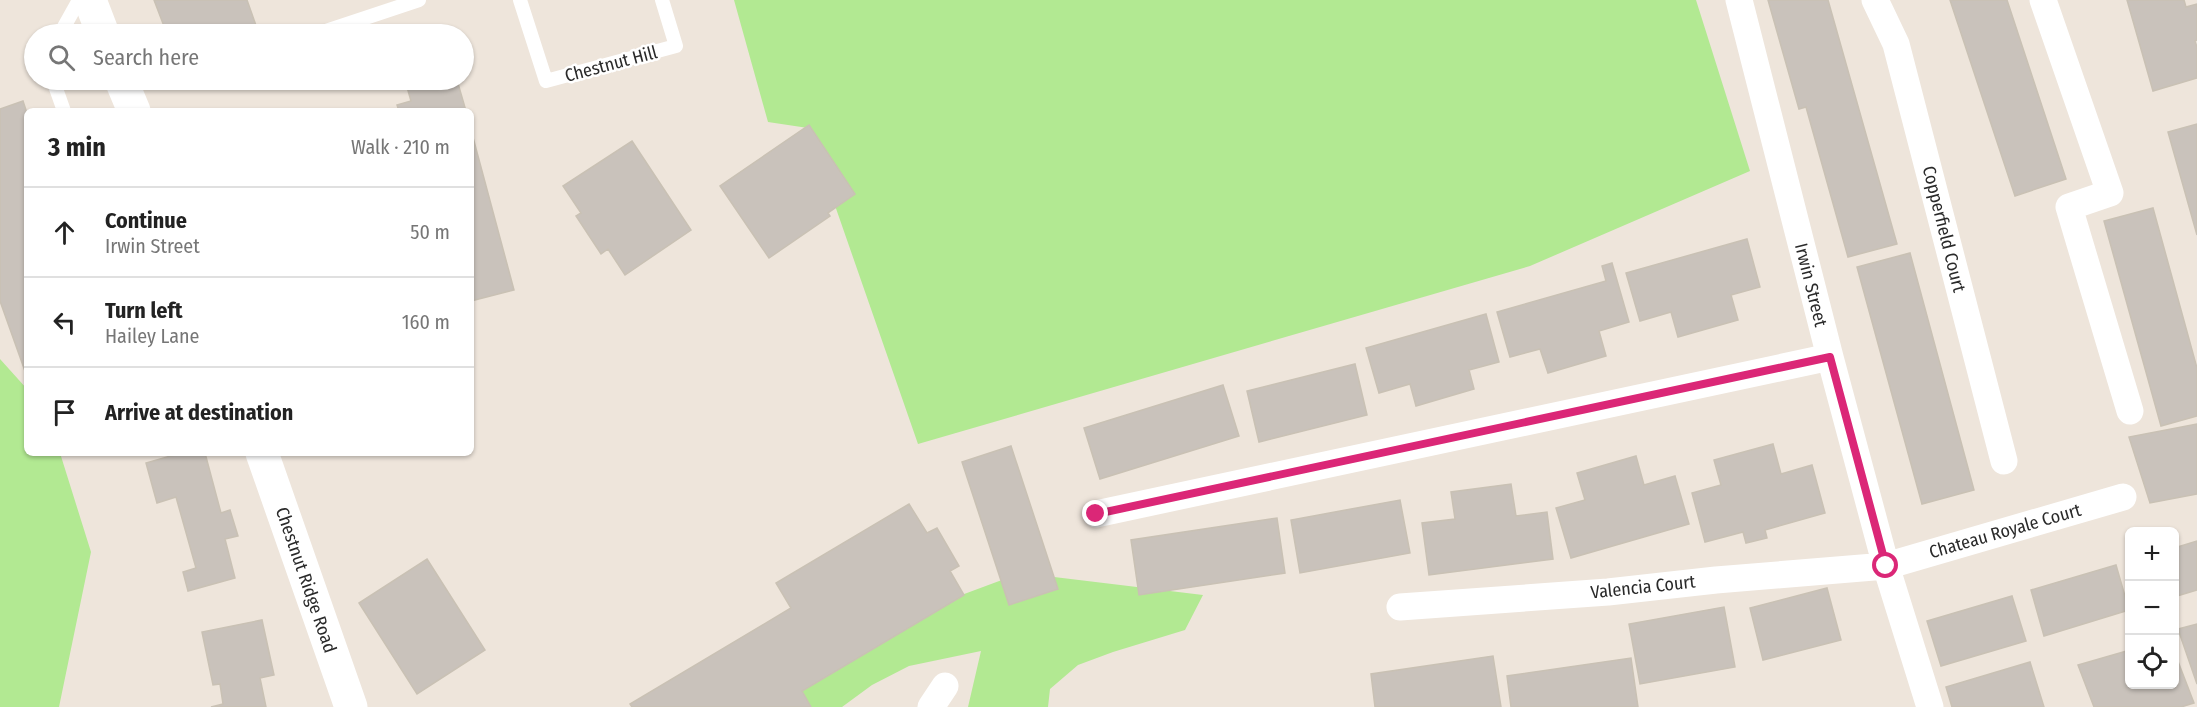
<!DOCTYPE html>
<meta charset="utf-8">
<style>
:root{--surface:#fff;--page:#f2f2f2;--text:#222;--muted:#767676;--line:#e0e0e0}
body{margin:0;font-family:"Fira Sans Condensed",sans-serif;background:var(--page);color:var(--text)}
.controls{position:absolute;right:18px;bottom:18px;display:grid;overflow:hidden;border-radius:9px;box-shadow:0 2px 4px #0004}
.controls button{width:54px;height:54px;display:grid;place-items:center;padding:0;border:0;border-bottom:2px solid var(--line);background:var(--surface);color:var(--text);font:30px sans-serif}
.stop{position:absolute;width:18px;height:18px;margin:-14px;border:4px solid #db2777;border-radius:50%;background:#fff}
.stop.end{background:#db2777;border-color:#fff;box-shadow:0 2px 6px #0008}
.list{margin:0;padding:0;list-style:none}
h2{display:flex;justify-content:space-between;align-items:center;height:78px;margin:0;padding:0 24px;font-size:26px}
h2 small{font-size:20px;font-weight:400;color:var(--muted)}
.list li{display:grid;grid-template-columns:39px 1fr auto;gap:18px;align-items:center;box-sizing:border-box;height:90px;padding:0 24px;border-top:2px solid var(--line)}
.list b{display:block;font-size:22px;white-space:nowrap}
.list p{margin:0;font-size:20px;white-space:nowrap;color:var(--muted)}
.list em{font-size:20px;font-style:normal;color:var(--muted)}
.icon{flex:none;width:33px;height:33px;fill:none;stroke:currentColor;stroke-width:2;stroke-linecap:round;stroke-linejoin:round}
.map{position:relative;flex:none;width:2197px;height:707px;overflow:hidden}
.search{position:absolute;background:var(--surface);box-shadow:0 2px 4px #0004;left:24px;top:24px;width:450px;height:66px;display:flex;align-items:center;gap:15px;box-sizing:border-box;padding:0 21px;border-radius:33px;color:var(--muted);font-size:22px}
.panel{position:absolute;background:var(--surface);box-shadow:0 2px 4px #0004;left:24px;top:108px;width:450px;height:348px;border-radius:9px}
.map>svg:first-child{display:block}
</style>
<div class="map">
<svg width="2197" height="707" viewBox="0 0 2197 707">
<rect width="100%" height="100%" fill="#eee5db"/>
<path fill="#b2e992" d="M 734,0 L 1696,0 L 1750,171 L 1530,266 L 918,444 L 808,128 L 768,122 Z
M 0,359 L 27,389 L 27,453 L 60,453 L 91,552 L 59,707 L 0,707 Z
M 1021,573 L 1203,595 L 1185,630 L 1113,652 L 1078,665 L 1050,689 L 1048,707 L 968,707 L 981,651 L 909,666 L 872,685 L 842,707 L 774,707 L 940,603 Z"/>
<path fill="#c9c2bb" stroke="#c9c1b4" stroke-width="1.5" d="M 154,0 L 247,0 L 259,34 L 167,34 Z
M 1768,0 L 1828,0 L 1897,244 L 1848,257 L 1806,107 L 1799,109 Z
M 1950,0 L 2007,0 L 2066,179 L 2015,196 Z
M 2127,0 L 2184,0 L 2186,7 L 2197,4 L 2197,40 L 2195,41 L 2197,47 L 2197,78 L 2153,91 Z
M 405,80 L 457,80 L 466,111 L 399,111 L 397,105 L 411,101 Z
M 23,101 L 27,113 L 26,374 L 0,301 L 0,109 Z
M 2197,124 L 2197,235 L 2168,132 Z
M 809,125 L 855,194 L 828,213 L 830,216 L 769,258 L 720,186 Z
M 471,130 L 514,290 L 471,301 Z
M 632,141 L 691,230 L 625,275 L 608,249 L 601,254 L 576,216 L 581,213 L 563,186 Z
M 2153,208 L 2197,368 L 2197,416 L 2161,426 L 2104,221 Z
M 1747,239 L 1760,287 L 1731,295 L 1738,320 L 1678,337 L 1671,312 L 1640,321 L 1626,273 Z
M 1910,253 L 1974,490 L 1922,504 L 1857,267 Z
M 1612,263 L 1629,322 L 1599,331 L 1606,356 L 1548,373 L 1540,349 L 1510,357 L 1497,312 L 1606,281 L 1602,266 Z
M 1486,314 L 1499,362 L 1469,370 L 1474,389 L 1416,406 L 1410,384 L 1379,393 L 1366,348 Z
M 1355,364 L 1367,415 L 1259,442 L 1247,391 Z
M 1223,385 L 1239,436 L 1100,479 L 1084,428 Z
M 2197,424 L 2197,494 L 2150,503 L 2129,437 Z
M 1773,444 L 1781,474 L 1812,465 L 1825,513 L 1765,530 L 1767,538 L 1746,543 L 1743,532 L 1705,542 L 1692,493 L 1721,485 L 1714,460 Z
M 1011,446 L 1058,589 L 1009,605 L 962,462 Z
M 181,453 L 205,453 L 221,513 L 230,510 L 238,536 L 225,539 L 235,578 L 188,591 L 183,572 L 196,568 L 176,497 L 157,503 L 146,463 Z
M 1636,456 L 1644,485 L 1675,476 L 1689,524 L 1571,558 L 1556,508 L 1585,500 L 1577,473 Z
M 1511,484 L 1516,516 L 1547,512 L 1553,559 L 1429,575 L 1422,523 L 1455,519 L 1451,492 Z
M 1400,500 L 1410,553 L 1300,573 L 1291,520 Z
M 909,504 L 927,533 L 937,528 L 959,566 L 950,571 L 964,595 L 802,691 L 811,707 L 632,707 L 630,704 L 791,608 L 776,583 Z
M 1277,518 L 1285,573 L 1139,595 L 1131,540 Z
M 2197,541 L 2197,590 L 2174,597 L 2174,548 Z
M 427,559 L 485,650 L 417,694 L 359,603 Z
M 2116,565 L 2129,610 L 2044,636 L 2031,590 Z
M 1827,588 L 1841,640 L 1763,660 L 1750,608 Z
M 2012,596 L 2026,641 L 1941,666 L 1927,621 Z
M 1724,607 L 1735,667 L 1640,684 L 1629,624 Z
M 262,620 L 274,675 L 260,678 L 266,707 L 211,707 L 223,704 L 220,684 L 213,685 L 202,632 Z
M 2197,624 L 2197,684 L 2178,629 Z
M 2130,650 L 2130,684 L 2174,684 L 2174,651 L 2194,703 L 2181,707 L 2094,707 L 2078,665 Z
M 1493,656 L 1501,707 L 1375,707 L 1371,674 Z
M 1631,658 L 1638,707 L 1511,707 L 1507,676 Z
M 2030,662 L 2044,707 L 1952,707 L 1946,687 Z"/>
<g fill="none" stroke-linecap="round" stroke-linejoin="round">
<path stroke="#fff" stroke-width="14" d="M 520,0 L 546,81 L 676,46 L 662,0
M 60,34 L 79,0
M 317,34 L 419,0
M 53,80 L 64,111"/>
<path stroke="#fff" stroke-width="27" d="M 1739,0 L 1830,357 L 1886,566 L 1930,707
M 1875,0 L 1896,44 L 2004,461
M 2043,0 L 2110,193 L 2069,207 L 2130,411
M 1096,514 L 1830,357
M 1400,607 L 1608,592 L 1716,580 L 1886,566 L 2123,497
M 931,707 L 945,686"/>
<path stroke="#fff" stroke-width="33" d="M 90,0 L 103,34
M 121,80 L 134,111
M 262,453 L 351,707"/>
</g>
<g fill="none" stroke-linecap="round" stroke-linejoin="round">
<path stroke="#db2777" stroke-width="8" d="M 1096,514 L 1830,357 L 1886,566"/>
</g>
<g text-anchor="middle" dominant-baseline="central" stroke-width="5" stroke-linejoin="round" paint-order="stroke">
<g font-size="18" fill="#2a2a2a" stroke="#fff">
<text transform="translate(611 64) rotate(-15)">Chestnut Hill</text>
<text transform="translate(1944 229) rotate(76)">Copperfield Court</text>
<text transform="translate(1811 285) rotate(76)">Irwin Street</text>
<text transform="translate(2005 531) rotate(-16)">Chateau Royale Court</text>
<text transform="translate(306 580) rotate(71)">Chestnut Ridge Road</text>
<text transform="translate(1643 587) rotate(-6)">Valencia Court</text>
</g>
</g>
</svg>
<div class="controls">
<button>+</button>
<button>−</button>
<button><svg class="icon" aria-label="locate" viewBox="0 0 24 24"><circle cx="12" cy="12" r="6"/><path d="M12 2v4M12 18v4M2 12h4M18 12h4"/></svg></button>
</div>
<div class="stop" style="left:1886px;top:566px"></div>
<div class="stop end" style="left:1096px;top:514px"></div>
<div class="search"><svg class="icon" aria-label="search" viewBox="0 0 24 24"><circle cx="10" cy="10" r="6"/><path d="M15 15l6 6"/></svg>Search here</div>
<section class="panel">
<h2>3 min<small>Walk · 210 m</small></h2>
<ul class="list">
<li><svg class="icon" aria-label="ahead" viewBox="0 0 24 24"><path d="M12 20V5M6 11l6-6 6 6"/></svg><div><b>Continue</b><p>Irwin Street</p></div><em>50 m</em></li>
<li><svg class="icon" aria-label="left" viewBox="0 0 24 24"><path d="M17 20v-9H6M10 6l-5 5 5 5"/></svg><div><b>Turn left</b><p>Hailey Lane</p></div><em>160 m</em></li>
<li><svg class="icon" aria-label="arrive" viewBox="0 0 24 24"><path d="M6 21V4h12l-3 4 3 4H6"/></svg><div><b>Arrive at destination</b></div></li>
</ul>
</section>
</div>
